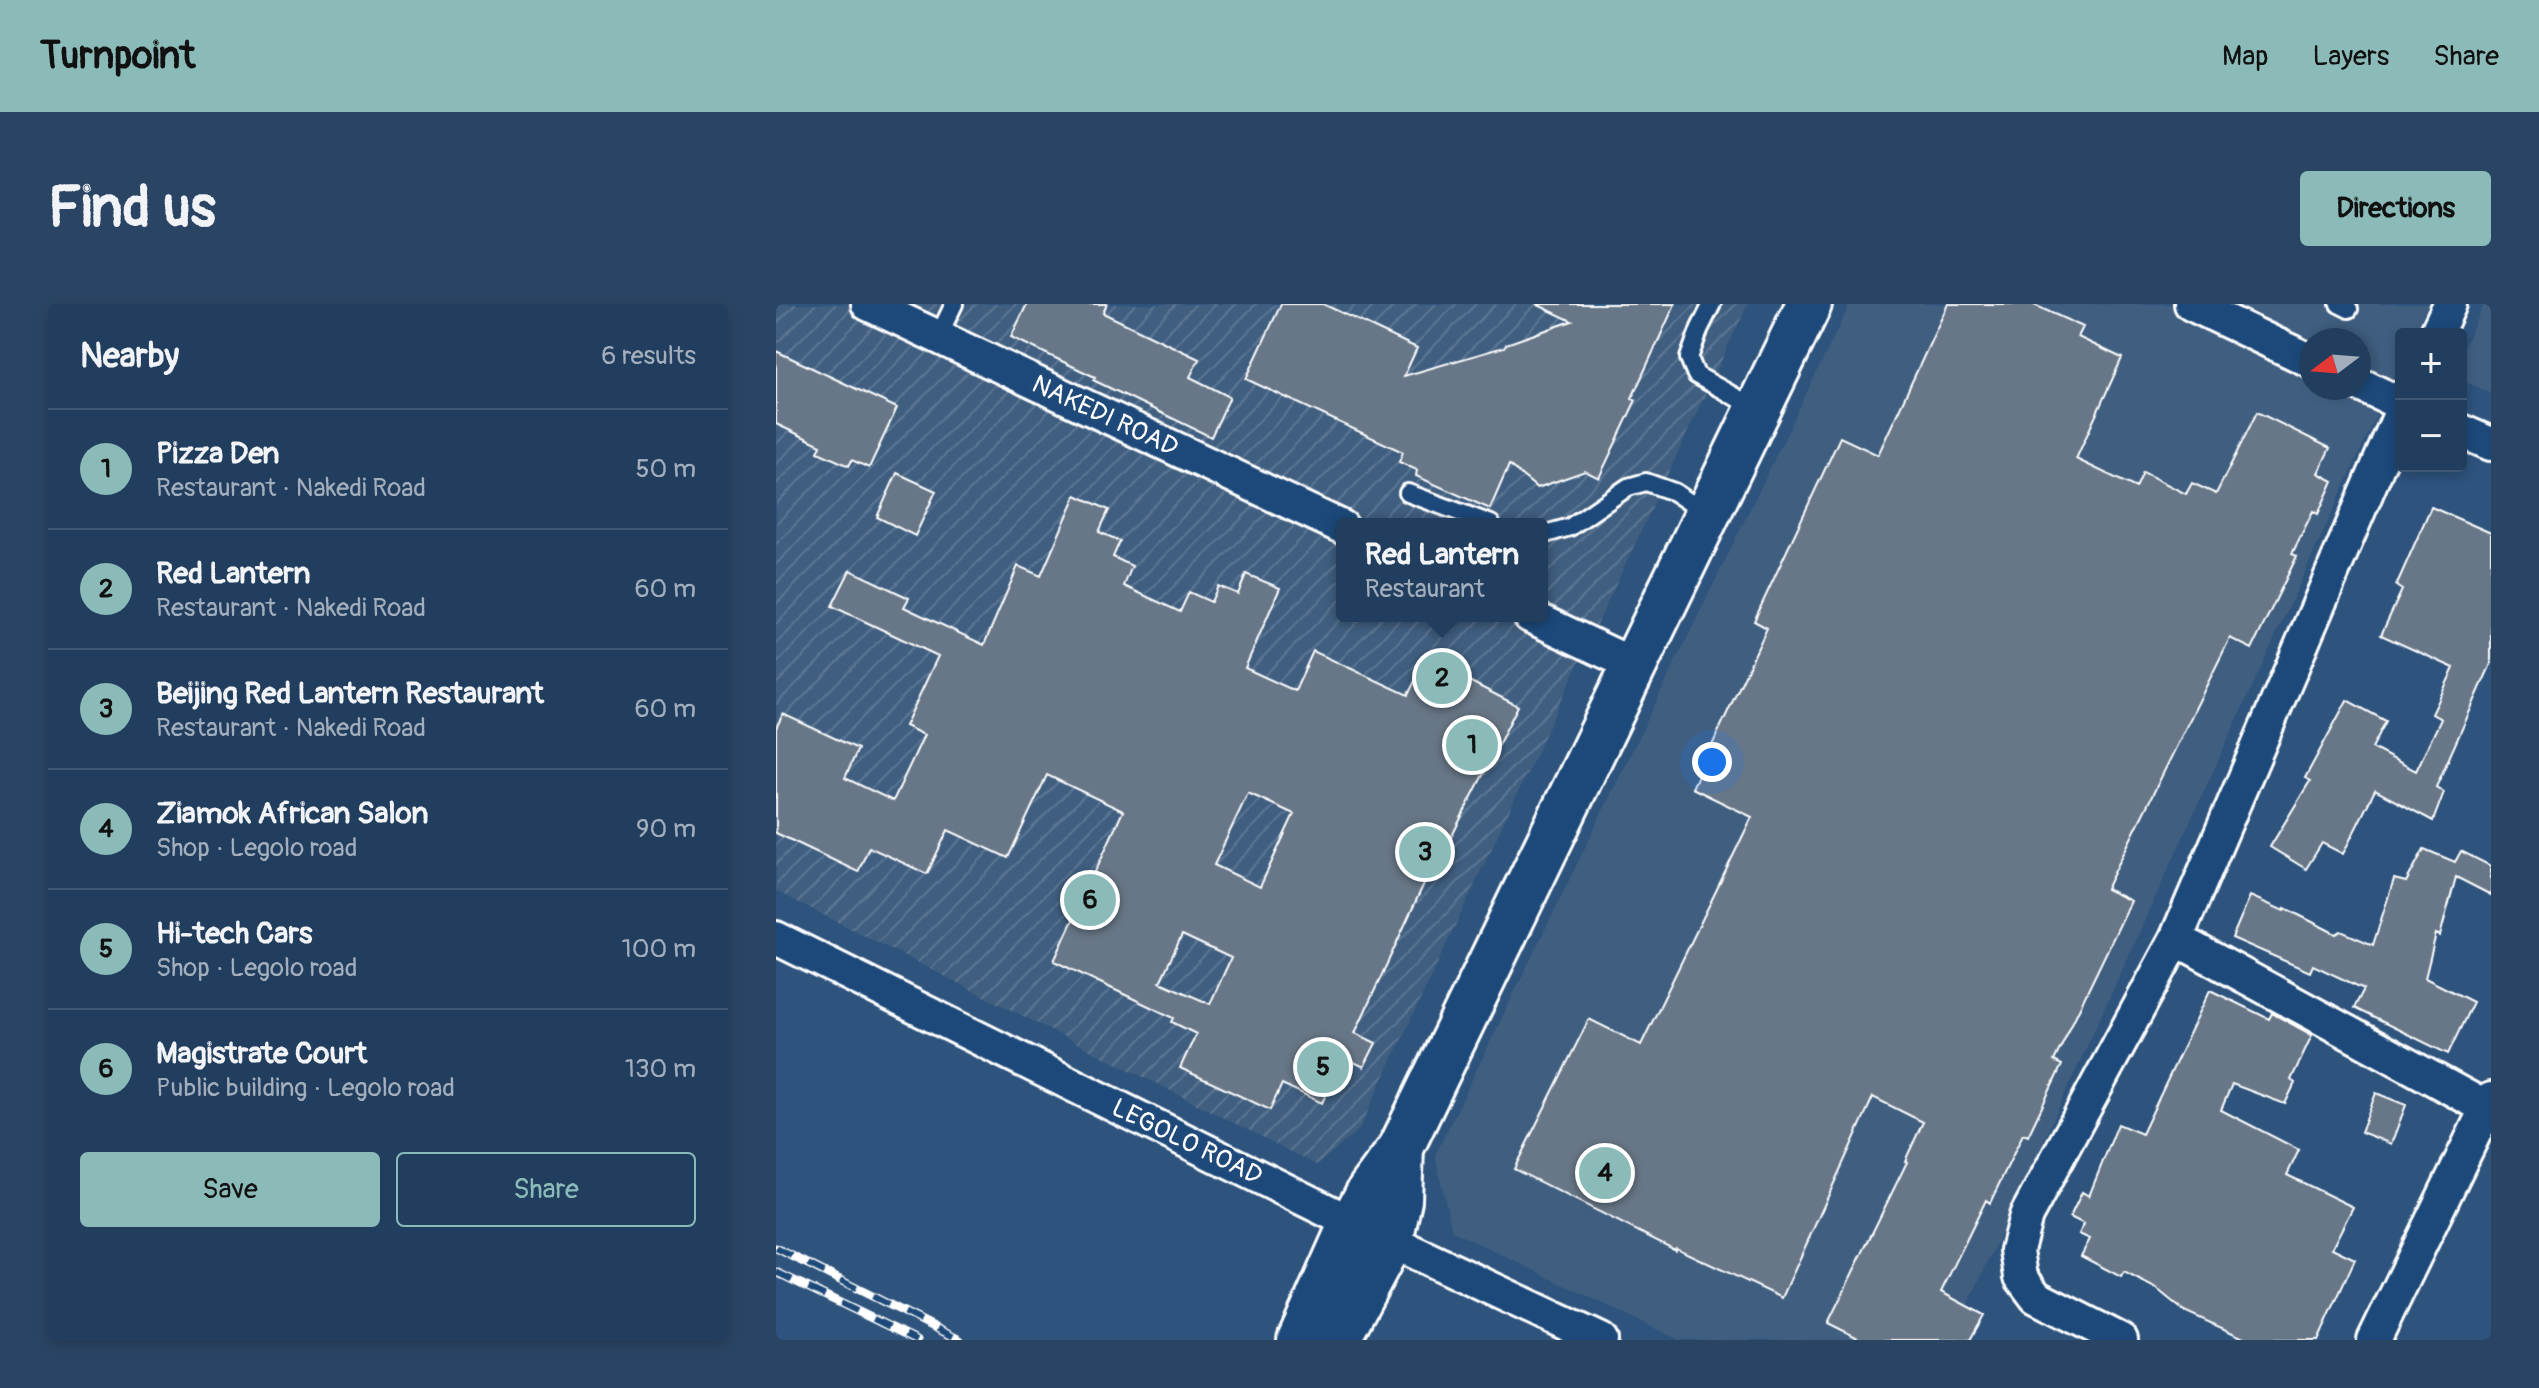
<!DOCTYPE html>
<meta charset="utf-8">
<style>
:root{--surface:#223e5e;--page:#2a4564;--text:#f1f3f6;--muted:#a2aebc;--line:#3f5773;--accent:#8bbbb9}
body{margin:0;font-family:Pangolin,sans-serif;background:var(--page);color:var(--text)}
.controls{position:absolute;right:24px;top:24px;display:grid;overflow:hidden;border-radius:8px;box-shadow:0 4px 12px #0003}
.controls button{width:72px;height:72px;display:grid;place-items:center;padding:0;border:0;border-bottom:2px solid var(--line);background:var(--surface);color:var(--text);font:40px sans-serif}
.compass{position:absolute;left:1523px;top:24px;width:72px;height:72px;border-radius:50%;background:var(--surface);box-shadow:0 4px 12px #0003;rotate:254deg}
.you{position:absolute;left:936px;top:458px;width:28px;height:28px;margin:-20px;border:6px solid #fff;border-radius:50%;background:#1a73e8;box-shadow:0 0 0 12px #1a73e833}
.badge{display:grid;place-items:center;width:52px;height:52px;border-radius:50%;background:var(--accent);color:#111;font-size:26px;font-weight:700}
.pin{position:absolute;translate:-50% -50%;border:4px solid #fff;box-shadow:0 2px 8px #0006}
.popup{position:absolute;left:560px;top:214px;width:212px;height:104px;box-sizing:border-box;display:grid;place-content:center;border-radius:8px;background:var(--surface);filter:drop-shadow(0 2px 6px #0005);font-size:26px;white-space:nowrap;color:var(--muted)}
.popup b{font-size:30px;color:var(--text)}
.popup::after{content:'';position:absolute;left:50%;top:100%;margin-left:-16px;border:16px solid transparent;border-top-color:var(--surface)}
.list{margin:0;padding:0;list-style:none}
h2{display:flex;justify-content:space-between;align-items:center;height:104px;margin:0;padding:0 32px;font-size:34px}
h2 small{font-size:26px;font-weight:400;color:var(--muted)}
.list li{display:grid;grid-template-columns:52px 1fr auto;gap:24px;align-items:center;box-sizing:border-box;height:120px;padding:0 32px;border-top:2px solid var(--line)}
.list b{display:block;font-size:30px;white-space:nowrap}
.list p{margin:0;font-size:26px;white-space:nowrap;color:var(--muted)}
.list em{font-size:26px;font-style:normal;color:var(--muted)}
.actions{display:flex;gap:16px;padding:24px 32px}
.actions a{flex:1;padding:18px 0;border:2px solid var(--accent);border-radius:8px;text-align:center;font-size:28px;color:var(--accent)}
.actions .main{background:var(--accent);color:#111}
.map{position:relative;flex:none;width:1715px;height:1036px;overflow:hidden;border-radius:8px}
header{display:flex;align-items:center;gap:48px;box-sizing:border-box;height:112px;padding:0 40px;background:var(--accent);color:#111}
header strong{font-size:38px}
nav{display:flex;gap:44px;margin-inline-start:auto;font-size:28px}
.intro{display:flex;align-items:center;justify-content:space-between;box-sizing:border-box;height:192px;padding:0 48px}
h1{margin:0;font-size:56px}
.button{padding:20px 36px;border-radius:8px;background:var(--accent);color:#111;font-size:28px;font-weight:700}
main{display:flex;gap:48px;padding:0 48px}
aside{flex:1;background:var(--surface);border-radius:8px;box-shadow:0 4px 12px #0003}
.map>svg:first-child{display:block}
</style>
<header>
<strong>Turnpoint</strong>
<nav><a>Map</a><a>Layers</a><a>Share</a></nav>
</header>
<div class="intro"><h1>Find us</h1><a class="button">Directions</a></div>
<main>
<aside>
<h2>Nearby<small>6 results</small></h2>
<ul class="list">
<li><span class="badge">1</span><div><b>Pizza Den</b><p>Restaurant · Nakedi Road</p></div><em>50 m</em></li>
<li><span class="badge">2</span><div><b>Red Lantern</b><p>Restaurant · Nakedi Road</p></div><em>60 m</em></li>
<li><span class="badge">3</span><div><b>Beijing Red Lantern Restaurant</b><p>Restaurant · Nakedi Road</p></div><em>60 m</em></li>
<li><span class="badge">4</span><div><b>Ziamok African Salon</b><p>Shop · Legolo road</p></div><em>90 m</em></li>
<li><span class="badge">5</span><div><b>Hi-tech Cars</b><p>Shop · Legolo road</p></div><em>100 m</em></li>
<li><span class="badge">6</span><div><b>Magistrate Court</b><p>Public building · Legolo road</p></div><em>130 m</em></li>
</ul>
<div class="actions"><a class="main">Save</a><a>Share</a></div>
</aside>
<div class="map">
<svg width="1715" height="1036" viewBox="0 0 1715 1036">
<defs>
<pattern id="industrial-furrows" width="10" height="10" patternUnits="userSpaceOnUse" patternTransform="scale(2)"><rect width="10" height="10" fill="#3f5e80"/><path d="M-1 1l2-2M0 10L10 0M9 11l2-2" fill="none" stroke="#5c7693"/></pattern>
</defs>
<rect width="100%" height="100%" fill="#2e537d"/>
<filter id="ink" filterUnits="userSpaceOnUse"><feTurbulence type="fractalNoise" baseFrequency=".0125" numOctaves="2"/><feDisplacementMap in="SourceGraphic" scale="16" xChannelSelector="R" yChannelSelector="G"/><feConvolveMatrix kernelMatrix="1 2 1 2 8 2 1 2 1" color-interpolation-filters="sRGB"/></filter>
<g filter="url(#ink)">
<path fill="#3f5e80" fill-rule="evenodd" d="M 1074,0 L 1652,0 L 1638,30 L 1625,30 L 1625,59 L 1176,1036 L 903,1036 L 676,927 L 659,851 ZM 1535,36 L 1583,36 L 1583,84 L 1535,84 Z
M 1708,0 L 1715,0 L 1715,89 L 1685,76 L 1685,48 Z"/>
<path fill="url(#industrial-furrows)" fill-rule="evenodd" d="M 0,0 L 972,0 L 583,826 L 541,861 L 0,587 ZM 566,220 L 766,220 L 766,312 L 566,312 Z"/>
<path fill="#687787" stroke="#fff" stroke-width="2" fill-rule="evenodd" d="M 251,0 L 331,0 L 327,9 L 423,55 L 414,73 L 454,93 L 435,133 L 317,76 L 319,73 L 235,33 Z
M 505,0 L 547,0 L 641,44 L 628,72 L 728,43 L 730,40 L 796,17 L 760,0 L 899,0 L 856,94 L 860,96 L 823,174 L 809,167 L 761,184 L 733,161 L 714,205 L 640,172 L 641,166 L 623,158 L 627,148 L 470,75 Z
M 1172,0 L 1256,0 L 1307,23 L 1302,33 L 1346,54 L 1300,155 L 1360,184 L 1367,168 L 1410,190 L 1416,179 L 1440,190 L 1481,108 L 1554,144 L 1542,169 L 1557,177 L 1542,210 L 1537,207 L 1516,250 L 1521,252 L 1476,345 L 1454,334 L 1330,585 L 1355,597 L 1278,757 L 1286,761 L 1252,832 L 1247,830 L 1214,899 L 1210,896 L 1165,988 L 1208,1011 L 1194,1036 L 1086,1036 L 1052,1019 L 1131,858 L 1129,857 L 1147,818 L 1097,793 L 1006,994 L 900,944 L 899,946 L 738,865 L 813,715 L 865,741 L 976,513 L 916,484 L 991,324 L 978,317 L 1064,133 L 1102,151 Z
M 0,47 L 121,104 L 93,164 L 76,156 L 73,162 L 42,148 L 45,141 L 0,120 Z
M 121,169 L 160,187 L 139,232 L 101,213 Z
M 300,191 L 333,206 L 323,228 L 344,237 L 337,253 L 356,262 L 348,282 L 404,308 L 413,288 L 435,298 L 442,282 L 462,290 L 470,270 L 504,284 L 469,364 L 519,387 L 537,347 L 632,391 L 650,355 L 742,402 L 654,575 L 651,573 L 579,729 L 600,739 L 588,763 L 568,753 L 546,799 L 506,780 L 494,806 L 404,764 L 420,730 L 396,718 L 398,714 L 278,657 L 347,507 L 271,471 L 232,554 L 172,526 L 151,570 L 93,543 L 82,568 L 0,529 L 0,424 L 7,410 L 82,445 L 69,474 L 117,497 L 148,431 L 129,422 L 162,352 L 56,302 L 74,266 L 133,294 L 128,303 L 208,341 L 242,262 L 265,272 ZM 472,489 L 518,510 L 484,583 L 438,561 ZM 406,631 L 455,654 L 434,700 L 384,678 Z
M 1655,203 L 1715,229 L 1715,360 L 1660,483 L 1668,488 L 1657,517 L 1599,486 L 1567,550 L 1546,539 L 1530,565 L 1494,543 L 1534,477 L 1529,474 L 1571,396 L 1610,417 L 1596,444 L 1640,467 L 1665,415 L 1656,410 L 1678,364 L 1605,331 L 1626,286 L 1620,282 Z
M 1648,545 L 1679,558 L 1685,547 L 1715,562 L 1715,591 L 1680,573 L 1664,632 L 1660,630 L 1649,674 L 1697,698 L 1672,750 L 1578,704 L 1588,685 L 1537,661 L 1534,668 L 1456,634 L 1474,592 L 1508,607 L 1509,604 L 1560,630 L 1565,627 L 1597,641 L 1618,575 L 1630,578 Z
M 1434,686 L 1493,715 L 1496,709 L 1536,731 L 1515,776 L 1519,779 L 1509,800 L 1456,780 L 1445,806 L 1523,846 L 1511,871 L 1577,903 L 1556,944 L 1579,955 L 1542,1036 L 1472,1036 L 1408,1007 L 1381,985 L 1348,968 L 1345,973 L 1305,952 L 1314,935 L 1303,930 L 1308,920 L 1294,913 L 1306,888 L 1313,892 L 1342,820 L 1366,830 Z
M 1600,789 L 1630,801 L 1615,840 L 1585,828 Z"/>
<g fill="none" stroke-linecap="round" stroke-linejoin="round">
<defs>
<path id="service" d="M 936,0 L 924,24 L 913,54 L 920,71 L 981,105
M 1563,0 L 1573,5
M 162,33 L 178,0
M 632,189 L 715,220
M 766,231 L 794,223 L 852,183 L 870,178 L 898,188 L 931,210"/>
<path id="minor" d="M 92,0 L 566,223
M 1415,0 L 1535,57
M 1660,30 L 1674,0
M 1583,80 L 1625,100
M 1685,127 L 1715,140
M 754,312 L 860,362
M 0,634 L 576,919 L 825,1036
M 1400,635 L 1711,804
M 1345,1036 L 1260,993 L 1245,973 L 1241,946 L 1250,912 L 1400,635 L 1625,108
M 1598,1036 L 1715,795"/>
<path id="secondary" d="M 524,1036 L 576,919 L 594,886 L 625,844 L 1033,0
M 561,1036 L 614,937 L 623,896 L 625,844"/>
</defs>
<use href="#service" stroke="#fff" stroke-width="22"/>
<use href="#minor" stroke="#fff" stroke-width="38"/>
<use href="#secondary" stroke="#fff" stroke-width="50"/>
<use href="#service" stroke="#1f4a7a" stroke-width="16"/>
<use href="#minor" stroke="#1f4a7a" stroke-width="32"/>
<use href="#secondary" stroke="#1f4a7a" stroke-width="44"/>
<defs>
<path id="rail" d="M 0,944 L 184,1036
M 0,968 L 141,1036"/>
</defs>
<use href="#rail" stroke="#fff" stroke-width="9"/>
<use href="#rail" stroke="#1f4a7a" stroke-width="6" stroke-dasharray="18" stroke-linecap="butt"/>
</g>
</g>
<g text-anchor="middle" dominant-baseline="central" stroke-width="7" stroke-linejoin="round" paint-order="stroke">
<g font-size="26" fill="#fff" stroke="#1f4a7a">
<text transform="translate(329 112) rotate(25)">NAKEDI ROAD</text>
<text transform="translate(411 838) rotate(26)">LEGOLO ROAD</text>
</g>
</g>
</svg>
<div class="controls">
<button>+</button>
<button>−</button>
</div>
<svg class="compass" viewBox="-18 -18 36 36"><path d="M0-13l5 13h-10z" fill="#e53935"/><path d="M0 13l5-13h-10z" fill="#a2aebc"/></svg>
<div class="you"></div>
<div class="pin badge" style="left:696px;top:441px">1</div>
<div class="pin badge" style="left:666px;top:374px">2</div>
<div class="popup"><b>Red Lantern</b>Restaurant</div>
<div class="pin badge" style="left:649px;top:548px">3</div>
<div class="pin badge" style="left:829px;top:869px">4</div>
<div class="pin badge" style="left:547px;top:763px">5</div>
<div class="pin badge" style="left:314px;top:596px">6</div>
</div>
</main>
